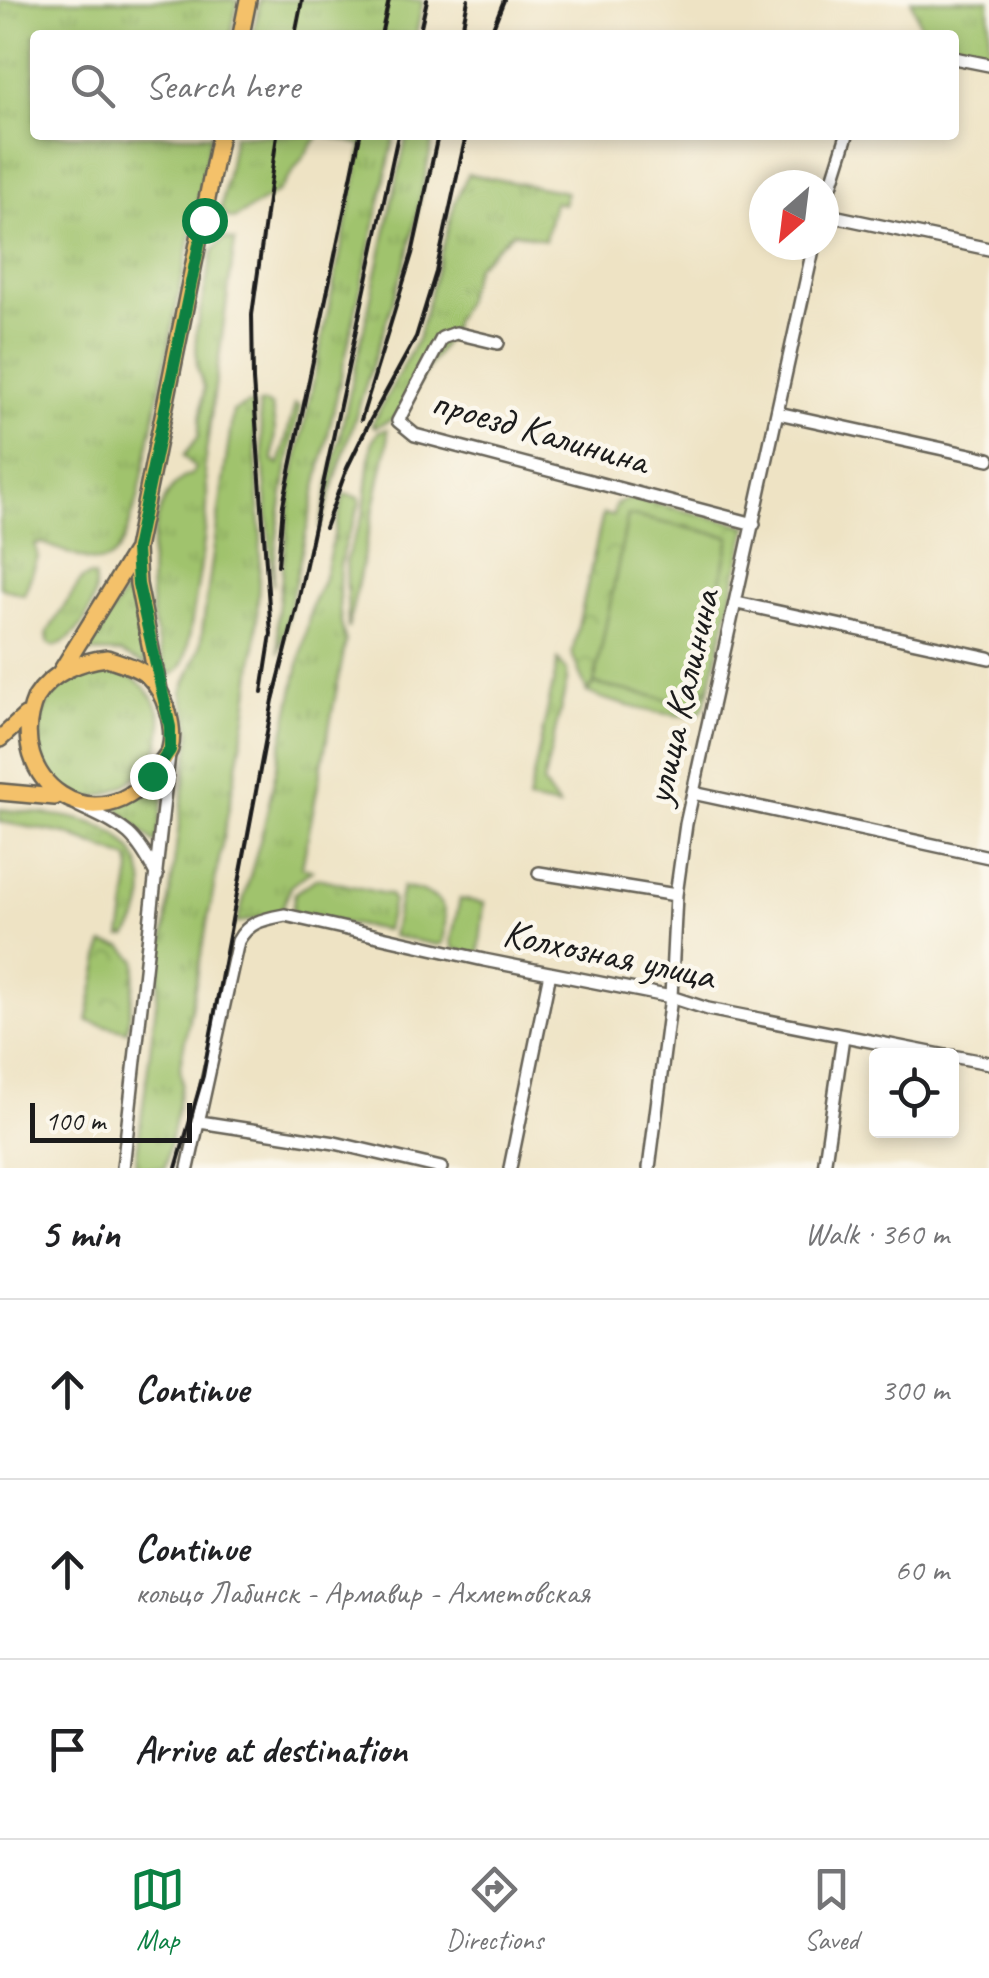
<!DOCTYPE html>
<meta charset="utf-8">
<style>
:root{--surface:#fff;--page:#f2f2f2;--text:#202124;--muted:#757577;--line:#e0e0e0;--accent:#0b8043}
body{margin:0;font-family:Caveat,sans-serif;background:var(--page);color:var(--text)}
.controls{position:absolute;right:30px;bottom:30px;display:grid;overflow:hidden;border-radius:10px;box-shadow:0 5px 15px #0003}
.controls button{width:90px;height:90px;display:grid;place-items:center;padding:0;border:0;border-bottom:2px solid var(--line);background:var(--surface);color:var(--text);font:50px sans-serif}
.compass{position:absolute;left:749px;top:170px;width:90px;height:90px;border-radius:50%;background:var(--surface);box-shadow:0 5px 15px #0003;rotate:208deg}
.scale{position:absolute;left:30px;bottom:25px;width:162px;box-sizing:border-box;padding-left:10px;border:5px solid #1c1c1c;border-top:0;font-size:28px;line-height:35px;white-space:nowrap;color:#1c1c1c;-webkit-text-stroke:8px #fbf7ec;paint-order:stroke}
.stop{position:absolute;width:30px;height:30px;margin:-22px;border:8px solid #0b8043;border-radius:50%;background:#fff}
.stop.end{background:#0b8043;border-color:#fff;box-shadow:0 2px 10px #0008}
.list{margin:0;padding:0;list-style:none}
h2{display:flex;justify-content:space-between;align-items:center;height:130px;margin:0;padding:0 40px;font-size:42px}
h2 small{font-size:32px;font-weight:400;color:var(--muted)}
.list li{display:grid;grid-template-columns:65px 1fr auto;gap:30px;align-items:center;box-sizing:border-box;height:180px;padding:0 40px;border-top:2px solid var(--line)}
.list b{display:block;font-size:38px;white-space:nowrap}
.list p{margin:0;font-size:32px;white-space:nowrap;color:var(--muted)}
.list em{font-size:32px;font-style:normal;color:var(--muted)}
.icon{flex:none;width:55px;height:55px;fill:none;stroke:currentColor;stroke-width:2;stroke-linecap:round;stroke-linejoin:round}
.map{position:relative;flex:none;width:989px;height:1168px;overflow:hidden}
.search{position:absolute;background:var(--surface);box-shadow:0 5px 15px #0003;left:30px;right:30px;top:30px;height:110px;display:flex;align-items:center;gap:25px;box-sizing:border-box;padding:0 35px;border-radius:10px;color:var(--muted);font-size:38px}
.sheet{height:670px;background:var(--surface)}
nav{display:flex;justify-content:space-around;align-items:center;box-sizing:border-box;height:140px;border-top:2px solid var(--line);background:var(--surface);font-size:28px;color:var(--muted)}
nav a{display:grid;justify-items:center;gap:5px}
nav .on{color:var(--accent)}
.map>svg:first-child{display:block}
</style>
<div class="map">
<svg width="989" height="1168" viewBox="0 0 989 1168">
<defs>
<pattern id="grass-tufts" width="24" height="20" patternUnits="userSpaceOnUse" patternTransform="scale(2.5)"><rect width="24" height="20" fill="#a0c36d"/><path d="M3 7l-1-3M5 7V3M7 7l1-3M15 17l-1-3M17 17v-4M19 17l1-3" fill="none" stroke="#89a75e"/></pattern>
<pattern id="park-crowns" width="20" height="18" patternUnits="userSpaceOnUse" patternTransform="scale(2.5)"><rect width="20" height="18" fill="#a0c36d"/><path d="M2 6a3 3 0 1 1 6 0M12 15a3 3 0 1 1 6 0" fill="none" stroke="#89a75e"/></pattern>
</defs>
<rect width="100%" height="100%" fill="#fbf7ec"/>
<filter id="ink" filterUnits="userSpaceOnUse"><feTurbulence type="fractalNoise" baseFrequency=".01" numOctaves="2"/><feDisplacementMap in="SourceGraphic" scale="20" xChannelSelector="R" yChannelSelector="G"/><feConvolveMatrix kernelMatrix="1 2 1 2 8 2 1 2 1" color-interpolation-filters="sRGB"/></filter>
<filter id="wash" filterUnits="userSpaceOnUse"><feTurbulence type="fractalNoise" baseFrequency=".0048" numOctaves="4" result="noise"/><feDisplacementMap in="SourceGraphic" scale="40" xChannelSelector="R" yChannelSelector="G"/><feGaussianBlur stdDeviation="2.25" result="paint"/><feColorMatrix in="noise" values="0 0 0 0 0 0 0 0 0 0 0 0 0 0 0 0 0 1.4 0 .05"/><feComposite in="paint" operator="in"/></filter>
<g filter="url(#wash)">
<rect width="100%" height="100%" fill="#eee3c4"/>
<path fill="url(#grass-tufts)" stroke="#5e7044" stroke-width="2.5" d="M 0,0 L 238,0 L 231,35 L 35,35 L 35,135 L 211,135 L 138,498 C 115,573 114,572 43,543 L 35,545 L 38,557 L 24,595 L 0,587 Z
M 260,0 L 423,0 L 416,35 L 253,35 Z
M 911,0 L 989,0 L 989,56 L 954,49 L 954,35 L 924,35 Z
M 234,135 L 319,135 L 279,191 L 234,219 L 227,217 L 221,209 Z
M 325,135 L 395,135 L 279,654 L 277,621 L 292,483 L 363,145 Z
M 407,135 L 434,135 L 408,254 L 319,530 Z
M 468,174 L 566,192 L 563,204 L 554,202 L 545,240 L 513,232 L 476,266 L 464,302 L 444,343 L 397,417 L 375,427 L 372,424 L 418,338 L 455,202 Z
M 224,238 L 235,241 L 204,467 C 215,504 194,602 188,645 C 185,658 184,669 171,675 C 144,637 136,492 192,474 L 195,468 L 184,456 L 198,437 L 204,388 L 197,367 L 196,332 L 213,251 Z
M 266,403 L 272,407 L 275,430 L 273,461 L 279,465 L 295,404 L 300,406 C 287,466 276,524 273,586 L 259,404 Z
M 248,404 L 253,405 L 261,540 L 256,638 L 246,718 L 180,1066 L 182,1083 L 165,1168 L 135,1168 L 191,731 L 182,692 L 200,647 L 233,411 Z
M 387,429 L 388,441 L 348,629 L 346,559 L 364,512 L 372,441 L 379,431 Z
M 344,494 L 360,498 C 359,515 350,528 345,544 C 337,567 337,619 346,641 L 302,867 L 312,870 L 292,885 L 280,913 L 237,923 L 264,826 L 312,604 L 323,581 Z
M 89,576 L 94,577 C 100,601 79,640 54,646 L 48,643 L 47,633 L 82,579 Z
M 129,586 L 132,587 L 146,666 L 121,653 L 85,652 Z
M 558,660 L 567,671 L 567,681 L 543,784 L 559,807 L 528,801 Z
M 97,668 C 141,669 175,708 156,752 C 149,767 133,781 118,789 C 37,832 0,691 97,668 Z
M 594,684 L 695,705 L 698,689 L 709,691 C 707,698 705,709 699,713 C 684,723 604,701 587,692 Z
M 166,769 L 157,845 L 117,809 Z
M 0,809 C 49,816 124,812 141,870 C 148,896 141,915 128,936 L 121,937 L 131,871 L 129,859 L 67,834 L 0,822 Z
M 317,878 L 390,895 L 393,901 L 386,930 L 296,915 L 292,910 L 295,893 Z
M 402,887 C 442,894 450,904 443,943 L 438,945 L 392,936 Z"/>
<path fill="url(#park-crowns)" stroke="#5e7044" stroke-width="2.5" d="M 632,498 L 748,526 L 709,691 L 698,689 L 730,537 L 629,516 L 594,684 L 587,692 L 572,654 L 603,514 L 613,516 L 616,504 Z
M 103,944 L 123,947 L 137,961 L 127,1031 L 87,1021 Z"/>
<path fill="#a0c36d" stroke="#5e7044" stroke-width="2.5" d="M 628,515 L 730,537 L 695,705 L 594,684 Z
M 460,899 L 484,903 L 479,955 L 454,949 L 451,941 Z"/>
</g>
<g filter="url(#ink)">
<g fill="none" stroke-linecap="round" stroke-linejoin="round">
<defs>
<path id="minor" d="M 954,58 L 989,65
M 824,208 L 847,135
M 824,214 L 989,249
M 498,343 L 456,333 L 442,338 L 398,421 L 415,435 L 754,524
M 778,413 L 989,459
M 737,603 L 989,658
M 693,793 L 989,857
M 79,806 C 124,828 134,830 157,876
M 539,873 L 676,895
M 952,1056 L 989,1063
M 200,1122 L 335,1143 L 441,1168
M 123,1168 L 169,754
M 188,1168 L 238,941 C 249,921 264,919 285,915 L 484,960 L 671,997 L 708,1009 L 946,1056
M 510,1168 L 550,973
M 649,1168 L 671,997 L 676,895 L 686,824 L 814,245
M 824,1168 L 843,1037"/>
<path id="major" d="M 241,35 L 248,0
M 107,658 C 121,663 138,667 149,677 C 164,692 176,727 170,749 C 168,755 161,762 157,768 C 99,851 0,780 36,697 C 51,673 80,661 107,658 Z
M 60,673 L 134,553
M 159,690 L 138,584 L 136,549 L 220,135
M 0,739 L 25,716
M 0,792 L 55,797"/>
</defs>
<use href="#minor" stroke="#666257" stroke-width="16"/>
<use href="#major" stroke="#666257" stroke-width="20"/>
<use href="#minor" stroke="#fff" stroke-width="11"/>
<use href="#major" stroke="#f4c16a" stroke-width="15"/>
<path stroke="#1c1c1c" stroke-width="4" d="M 295,35 L 302,0
M 381,35 L 389,0
M 419,35 L 427,0
M 461,35 L 468,0
M 490,35 L 504,0
M 361,420 L 412,254 L 438,135
M 325,528 L 347,468 L 369,423 L 416,337 L 436,272 L 466,135
M 278,565 L 283,505 L 360,135
M 262,692 L 271,634 L 253,380 L 252,315 L 277,135
M 176,1168 L 203,1076 L 273,700 L 297,606 L 398,135"/>
</g>
</g>
<g fill="none" stroke-linecap="round" stroke-linejoin="round" filter="url(#ink)">
<path stroke="#0b8043" stroke-width="12" d="M 152,776 L 170,750 L 170,727 L 138,584 L 136,549 L 204,220"/>
</g>
<g text-anchor="middle" dominant-baseline="central" stroke-width="9" stroke-linejoin="round" paint-order="stroke">
<g font-size="40" fill="#1c1c1c" stroke="#fbf7ec">
<text transform="translate(540 431) rotate(16)">проезд Калинина</text>
<text transform="translate(682 697) rotate(-77)">улица Калинина</text>
<text transform="translate(609 954) rotate(12)">Колхозная улица</text>
</g>
</g>
</svg>
<div class="controls">
<button><svg class="icon" aria-label="locate" viewBox="0 0 24 24"><circle cx="12" cy="12" r="6"/><path d="M12 2v4M12 18v4M2 12h4M18 12h4"/></svg></button>
</div>
<svg class="compass" viewBox="-18 -18 36 36"><path d="M0-13l5 13h-10z" fill="#e53935"/><path d="M0 13l5-13h-10z" fill="#757577"/></svg>
<div class="scale">100 m</div>
<div class="stop" style="left:204px;top:220px"></div>
<div class="stop end" style="left:152px;top:776px"></div>
<div class="search"><svg class="icon" aria-label="search" viewBox="0 0 24 24"><circle cx="10" cy="10" r="6"/><path d="M15 15l6 6"/></svg>Search here</div>
</div>
<section class="sheet">
<h2>5 min<small>Walk · 360 m</small></h2>
<ul class="list">
<li><svg class="icon" aria-label="ahead" viewBox="0 0 24 24"><path d="M12 20V5M6 11l6-6 6 6"/></svg><div><b>Continue</b></div><em>300 m</em></li>
<li><svg class="icon" aria-label="ahead" viewBox="0 0 24 24"><path d="M12 20V5M6 11l6-6 6 6"/></svg><div><b>Continue</b><p>кольцо Лабинск - Армавир - Ахметовская</p></div><em>60 m</em></li>
<li><svg class="icon" aria-label="arrive" viewBox="0 0 24 24"><path d="M6 21V4h12l-3 4 3 4H6"/></svg><div><b>Arrive at destination</b></div></li>
</ul>
</section>
<nav>
<a class="on"><svg class="icon" aria-label="map" viewBox="0 0 24 24"><path d="M3 6l6-2 6 2 6-2v14l-6 2-6-2-6 2zM9 4v14M15 6v14"/></svg>Map</a>
<a><svg class="icon" aria-label="directions" viewBox="0 0 24 24"><path d="M12 3l9 9-9 9-9-9zM9 14v-3h6M13 9l2 2-2 2"/></svg>Directions</a>
<a><svg class="icon" aria-label="saved" viewBox="0 0 24 24"><path d="M7 4h10v16l-5-4-5 4z"/></svg>Saved</a>
</nav>
